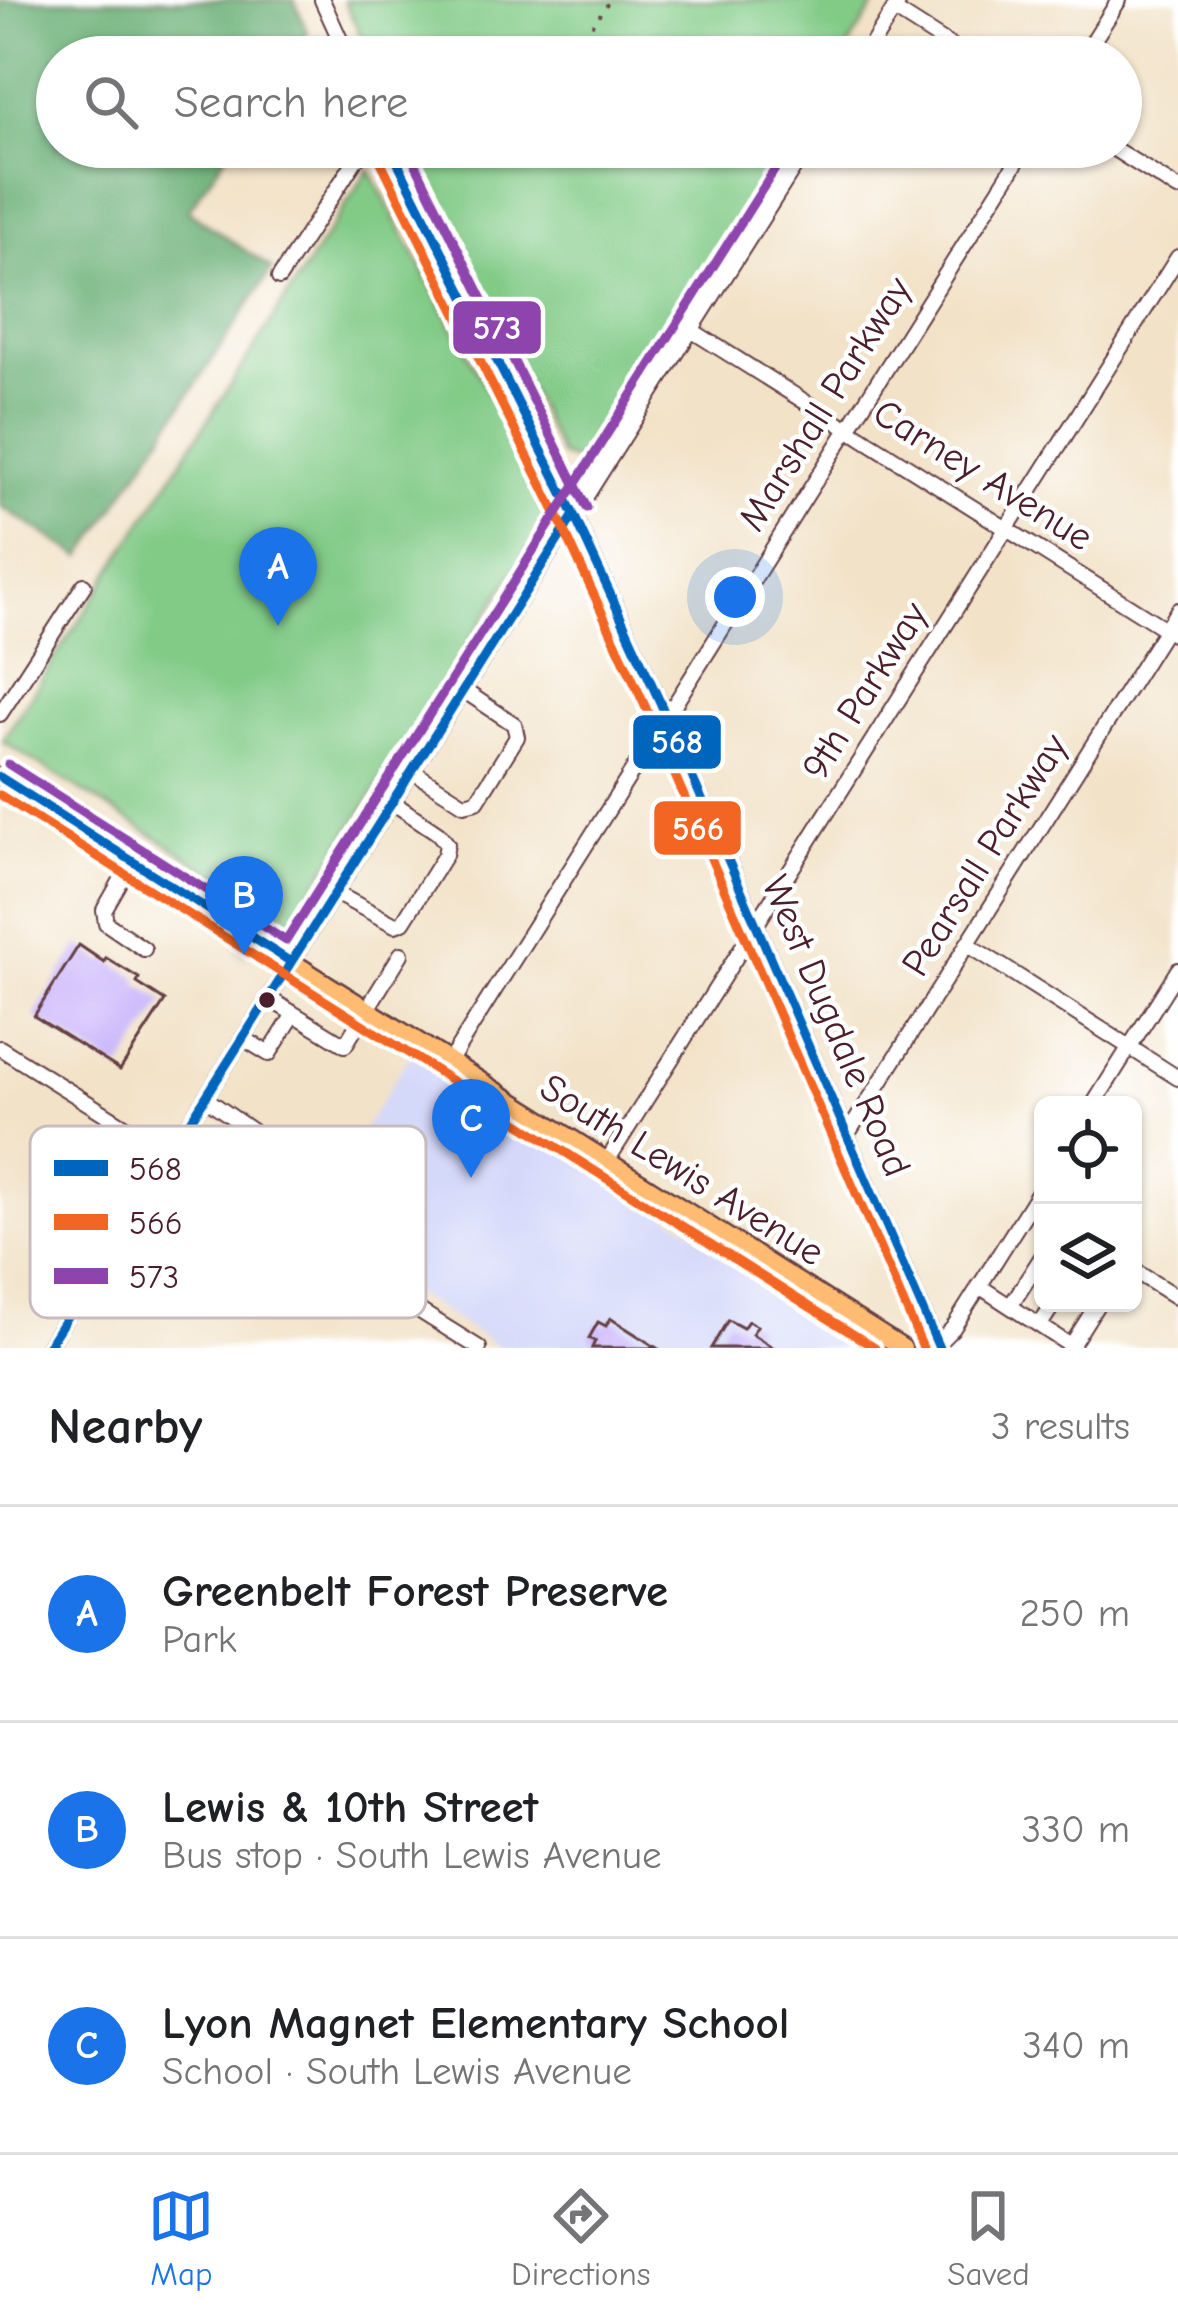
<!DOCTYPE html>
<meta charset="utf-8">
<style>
:root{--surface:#fff;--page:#f2f2f2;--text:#202124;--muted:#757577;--line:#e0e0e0;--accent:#1a73e8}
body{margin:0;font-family:"Comic Neue",sans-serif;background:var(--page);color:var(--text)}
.controls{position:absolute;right:36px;bottom:36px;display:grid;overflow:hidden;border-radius:18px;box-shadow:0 3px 9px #0004}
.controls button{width:108px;height:108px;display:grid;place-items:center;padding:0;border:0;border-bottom:3px solid var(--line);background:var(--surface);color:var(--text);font:60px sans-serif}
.you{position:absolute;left:735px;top:597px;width:42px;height:42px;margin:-30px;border:9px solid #fff;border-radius:50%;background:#1a73e8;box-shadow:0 0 0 18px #1a73e833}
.badge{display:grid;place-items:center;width:78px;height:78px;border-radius:50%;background:var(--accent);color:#fff;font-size:39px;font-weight:700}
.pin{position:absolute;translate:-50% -99px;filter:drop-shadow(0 3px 6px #0008)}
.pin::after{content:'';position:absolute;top:63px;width:42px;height:36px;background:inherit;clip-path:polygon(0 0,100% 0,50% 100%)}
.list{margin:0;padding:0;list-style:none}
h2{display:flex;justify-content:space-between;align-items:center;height:156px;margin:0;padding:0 48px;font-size:51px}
h2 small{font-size:39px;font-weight:400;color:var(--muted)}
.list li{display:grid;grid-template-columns:78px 1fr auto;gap:36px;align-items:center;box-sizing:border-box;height:216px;padding:0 48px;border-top:3px solid var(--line)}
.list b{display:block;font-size:45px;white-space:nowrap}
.list p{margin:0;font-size:39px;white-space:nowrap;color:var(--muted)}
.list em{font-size:39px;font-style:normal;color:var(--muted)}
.icon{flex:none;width:66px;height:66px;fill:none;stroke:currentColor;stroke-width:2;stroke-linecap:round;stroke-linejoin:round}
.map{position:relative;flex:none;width:1178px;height:1348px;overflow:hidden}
.search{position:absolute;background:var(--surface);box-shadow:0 3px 9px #0004;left:36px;right:36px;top:36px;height:132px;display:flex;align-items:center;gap:30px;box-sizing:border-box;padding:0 42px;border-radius:66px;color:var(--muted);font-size:45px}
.sheet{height:804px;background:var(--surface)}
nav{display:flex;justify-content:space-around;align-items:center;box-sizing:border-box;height:168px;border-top:3px solid var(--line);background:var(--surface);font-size:33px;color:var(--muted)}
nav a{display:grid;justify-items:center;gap:6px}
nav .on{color:var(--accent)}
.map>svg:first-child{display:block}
</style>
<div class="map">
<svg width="1178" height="1348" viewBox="0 0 1178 1348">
<rect width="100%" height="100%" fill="#fff"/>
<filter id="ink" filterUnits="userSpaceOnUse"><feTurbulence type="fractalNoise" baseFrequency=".00833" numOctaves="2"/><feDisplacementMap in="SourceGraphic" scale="24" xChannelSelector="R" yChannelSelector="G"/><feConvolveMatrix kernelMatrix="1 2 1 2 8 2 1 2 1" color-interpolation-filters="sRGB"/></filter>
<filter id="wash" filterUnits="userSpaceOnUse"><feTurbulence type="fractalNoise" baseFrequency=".004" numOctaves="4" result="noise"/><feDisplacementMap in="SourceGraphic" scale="48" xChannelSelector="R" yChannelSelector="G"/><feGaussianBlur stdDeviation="2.7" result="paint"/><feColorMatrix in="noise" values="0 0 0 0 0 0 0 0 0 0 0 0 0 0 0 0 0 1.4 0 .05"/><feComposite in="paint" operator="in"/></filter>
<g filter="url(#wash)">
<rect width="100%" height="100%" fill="#f2e2c7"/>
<path fill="#d4d8f9" d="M 411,1054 L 881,1348 L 501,1348 L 304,1225 Z"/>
<path fill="#82cb87" stroke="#667559" stroke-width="3" d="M 344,0 L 878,0 L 842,57 L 371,57 Z
M 413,147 L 785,147 L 595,449 L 581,463 L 561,456 Z
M 369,169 L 552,512 L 292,922 L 2,741 Z"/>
<path fill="#69af74" stroke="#5a6750" stroke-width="3" d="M 0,0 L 294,0 L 308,32 L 291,57 L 57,57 L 57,147 L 231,147 L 188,211 L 272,269 L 82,557 L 0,506 Z"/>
<g id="blocks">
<path fill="#c6b0fb" d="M 79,945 L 104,962 L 106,958 L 139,978 L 137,983 L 165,1001 L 120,1070 L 34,1016 Z
M 610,1318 L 657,1348 L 592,1348 L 595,1341 L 589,1338 L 598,1322 L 606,1326 Z
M 728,1320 L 743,1328 L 748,1321 L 757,1326 L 752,1334 L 774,1348 L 711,1348 Z"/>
</g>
</g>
<g filter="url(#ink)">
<use href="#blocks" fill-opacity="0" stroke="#633c42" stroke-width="3"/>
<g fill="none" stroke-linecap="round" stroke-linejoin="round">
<defs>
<path id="minor" d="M 322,0 L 348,57
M 894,10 L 968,57
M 864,57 L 900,0
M 1083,57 L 1119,0
M 390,147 L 574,515 L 659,700 L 939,1348
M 1111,147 L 1178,189
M 279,278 L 364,147
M 691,330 L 1178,637
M 0,714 L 84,585
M 412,771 L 464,804 L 477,801 L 517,737 L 514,724 L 463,690
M 132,861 L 104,910 L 106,923 L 144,949
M 335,893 L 395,925 L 403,922 L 445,855 L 447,844 L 438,833 L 392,802
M 967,944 L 1178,1078
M 268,998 L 345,1045 L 401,954
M 243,1038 L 269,1054 L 294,1014
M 0,1048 L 479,1348
M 449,1062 L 1026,147
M 205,1098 L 269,1143 L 273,1157 L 244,1202
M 1093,1105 L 1178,970
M 847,1135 L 1178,610
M 607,1161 L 1178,257
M 1133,1270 L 1178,1298
M 979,1286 L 1074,1348
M 1011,1305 L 1043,1255
M 1040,1325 L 1053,1305
M 937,1344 L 953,1328 L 1043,1185
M 1071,1346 L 1098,1303
M 47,1348 L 807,147"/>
<path id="major" d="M 0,777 L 903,1348"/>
</defs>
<use href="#minor" stroke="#633c42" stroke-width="18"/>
<use href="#major" stroke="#633c42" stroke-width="21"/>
<path stroke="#633c42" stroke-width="3" stroke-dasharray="3 9" stroke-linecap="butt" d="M 578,45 L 610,0"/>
<use href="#minor" stroke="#fff" stroke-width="14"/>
<use href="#major" stroke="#febb71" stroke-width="16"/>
<defs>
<path id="bus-1" d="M 390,147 L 574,515 L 659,700 L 939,1348
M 0,777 L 291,962
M 47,1348 L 574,515"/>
<path id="bus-2" d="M 377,154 L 560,521 L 645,706 L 923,1348
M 0,795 L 875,1348"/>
<path id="bus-3" d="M 407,147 L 587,508
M 8,764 L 286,941 L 789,147"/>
</defs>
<use href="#bus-1" stroke="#fff" stroke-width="18"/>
<use href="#bus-2" stroke="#fff" stroke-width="18"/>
<use href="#bus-3" stroke="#fff" stroke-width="18"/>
<use href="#bus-1" stroke="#0065bd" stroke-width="9"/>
<use href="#bus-2" stroke="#f26522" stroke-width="9"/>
<use href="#bus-3" stroke="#8e44ad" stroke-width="9"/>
</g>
</g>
<circle fill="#4a1f2b" stroke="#fff" stroke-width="4.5" cx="267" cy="1000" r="10"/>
<g text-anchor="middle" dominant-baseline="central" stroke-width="9" stroke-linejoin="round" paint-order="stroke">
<g font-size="39" fill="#4a1f2b" stroke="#fff">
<text transform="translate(825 404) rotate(-58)">Marshall Parkway</text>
<text transform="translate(983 475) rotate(32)">Carney Avenue</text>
<text transform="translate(865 691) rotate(-58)">9th Parkway</text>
<text transform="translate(985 855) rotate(-58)">Pearsall Parkway</text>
<text transform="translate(836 1026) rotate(67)">West Dugdale Road</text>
<text transform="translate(682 1170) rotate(32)">South Lewis Avenue</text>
</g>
</g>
<rect x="30" y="1126" width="396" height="192" rx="18" fill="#fff" stroke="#c9bcbf" stroke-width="3"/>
<rect x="54" y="1160" width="54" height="16" fill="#0065bd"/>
<rect x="54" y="1214" width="54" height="16" fill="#f26522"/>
<rect x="54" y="1268" width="54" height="16" fill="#8e44ad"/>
<g font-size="33" fill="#4a1f2b">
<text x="129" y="1180">568</text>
<text x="129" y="1234">566</text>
<text x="129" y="1288">573</text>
</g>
<g stroke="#fff" stroke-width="4.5">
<rect x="451" y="299" width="92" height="57" rx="12" fill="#8e44ad"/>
<rect x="631" y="713" width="92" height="58" rx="12" fill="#0065bd"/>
<rect x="652" y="799" width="91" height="58" rx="12" fill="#f26522"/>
</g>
<g font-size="33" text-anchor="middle" font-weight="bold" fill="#fff">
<text x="497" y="339">573</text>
<text x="677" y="753">568</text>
<text x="698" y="840">566</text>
</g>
</svg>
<div class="controls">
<button><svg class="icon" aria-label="locate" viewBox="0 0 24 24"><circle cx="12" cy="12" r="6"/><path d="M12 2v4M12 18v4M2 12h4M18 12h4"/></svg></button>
<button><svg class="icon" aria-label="layers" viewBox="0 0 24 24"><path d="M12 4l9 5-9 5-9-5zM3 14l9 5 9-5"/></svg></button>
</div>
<div class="you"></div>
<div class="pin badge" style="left:278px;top:626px">A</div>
<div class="pin badge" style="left:244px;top:955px">B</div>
<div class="pin badge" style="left:471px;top:1178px">C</div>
<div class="search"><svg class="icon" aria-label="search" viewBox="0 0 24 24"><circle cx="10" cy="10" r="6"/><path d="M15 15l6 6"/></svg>Search here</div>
</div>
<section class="sheet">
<h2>Nearby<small>3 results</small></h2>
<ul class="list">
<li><span class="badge">A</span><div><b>Greenbelt Forest Preserve</b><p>Park</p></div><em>250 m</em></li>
<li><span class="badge">B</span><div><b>Lewis &amp; 10th Street</b><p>Bus stop · South Lewis Avenue</p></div><em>330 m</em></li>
<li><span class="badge">C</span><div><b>Lyon Magnet Elementary School</b><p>School · South Lewis Avenue</p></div><em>340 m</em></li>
</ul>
</section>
<nav>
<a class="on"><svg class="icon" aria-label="map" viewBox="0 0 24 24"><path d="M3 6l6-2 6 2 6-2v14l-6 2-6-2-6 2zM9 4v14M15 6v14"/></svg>Map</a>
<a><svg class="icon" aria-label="directions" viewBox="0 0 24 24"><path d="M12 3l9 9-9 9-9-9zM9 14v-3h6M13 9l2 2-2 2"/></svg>Directions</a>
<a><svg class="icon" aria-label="saved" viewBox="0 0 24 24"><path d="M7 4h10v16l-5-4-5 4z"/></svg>Saved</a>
</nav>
